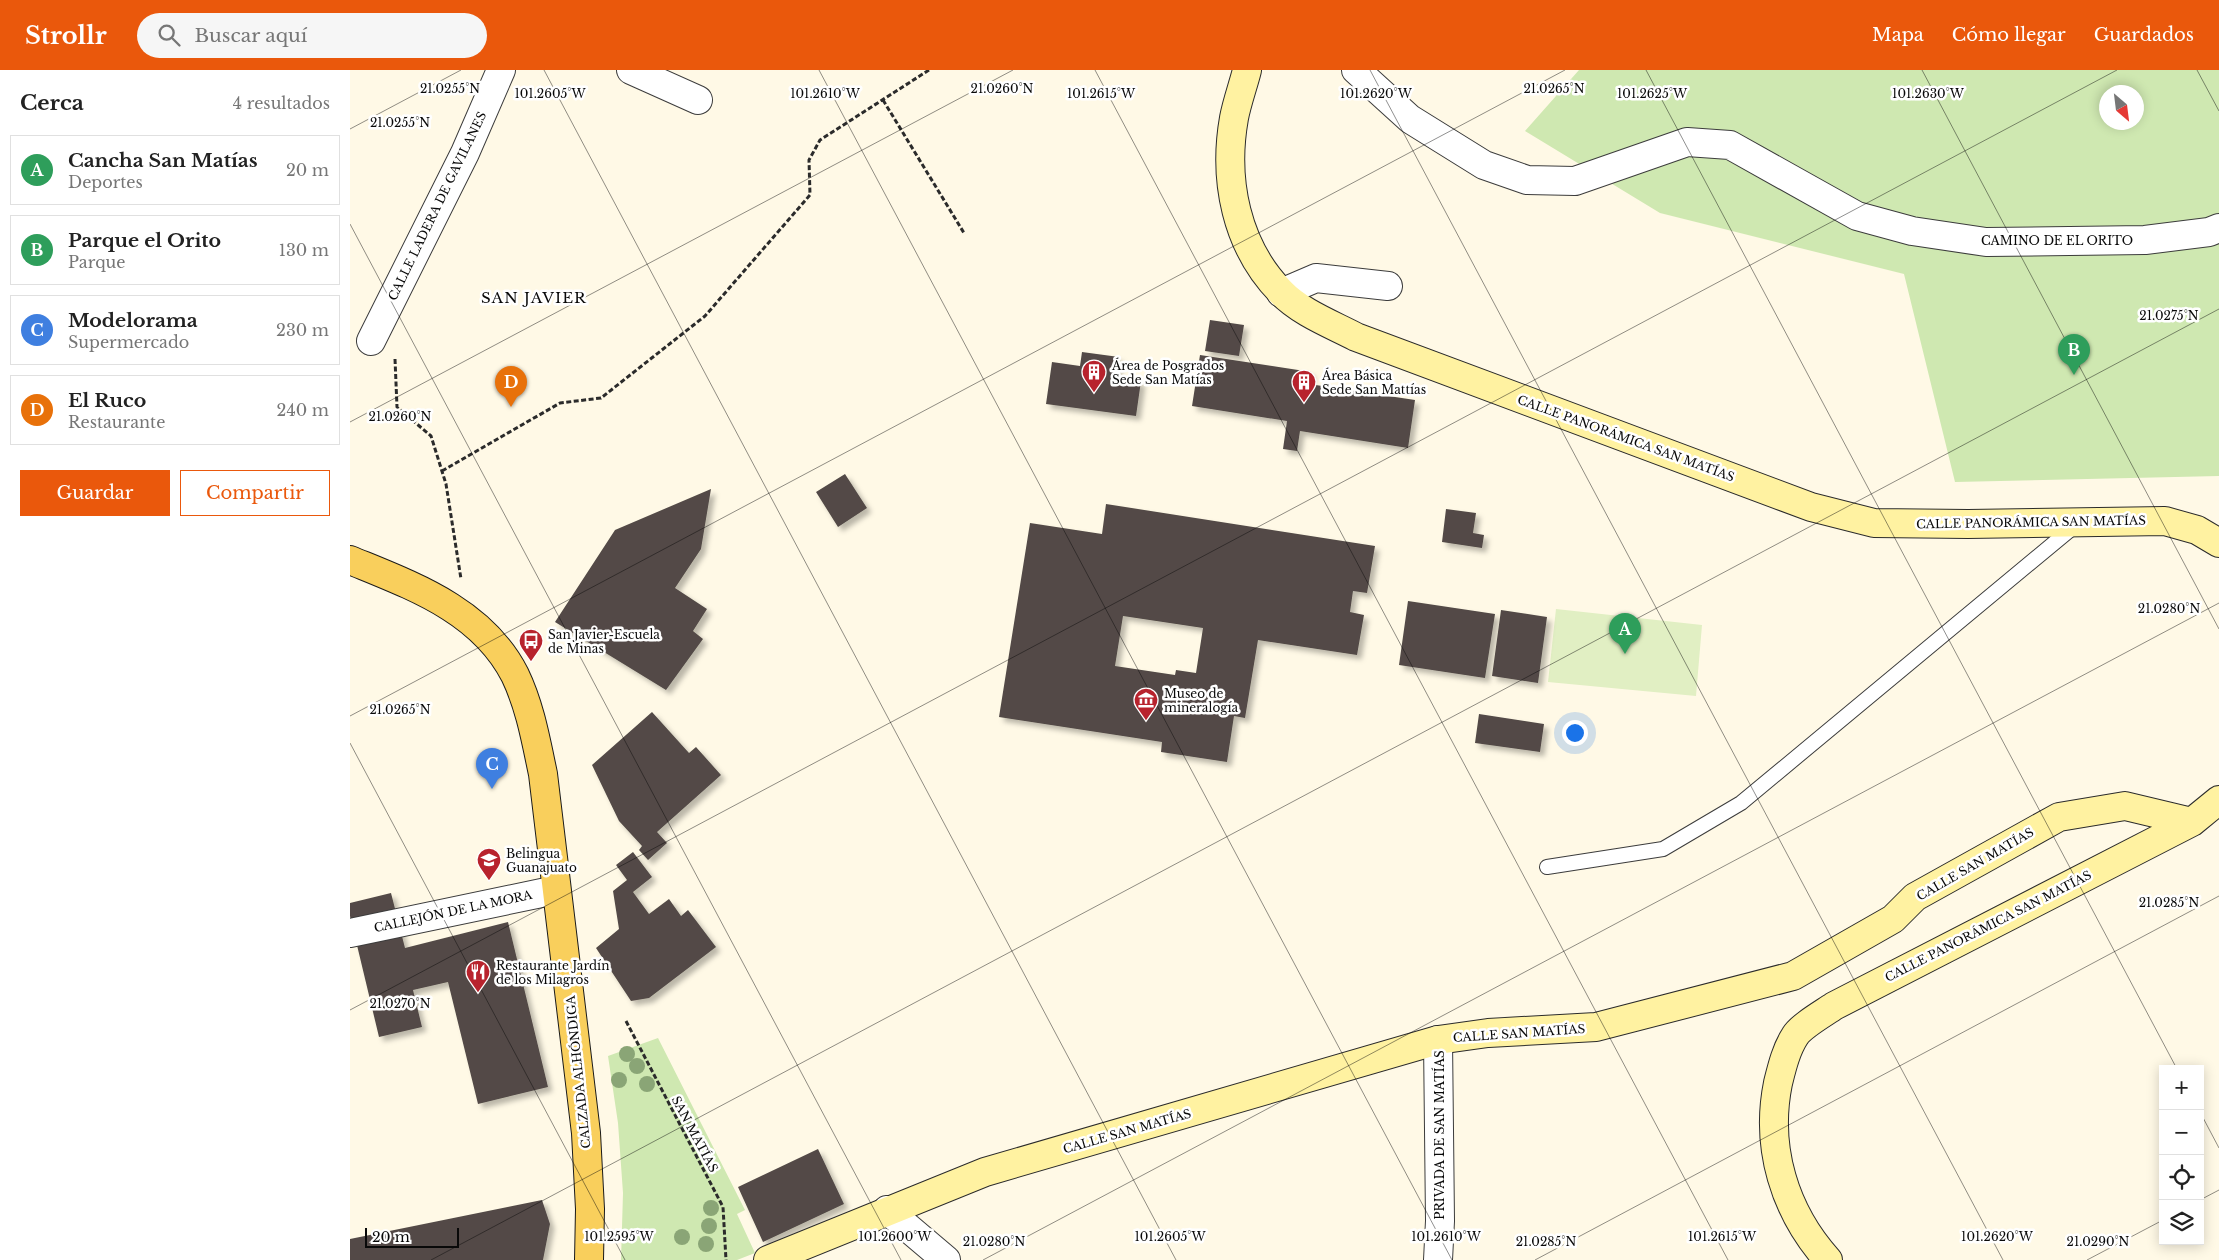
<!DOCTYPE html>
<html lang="es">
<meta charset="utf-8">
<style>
:root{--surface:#fff;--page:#f6f6f6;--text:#222;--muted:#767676;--line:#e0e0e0;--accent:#ea580c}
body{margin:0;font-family:"Libre Baskerville",serif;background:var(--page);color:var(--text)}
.controls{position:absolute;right:15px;bottom:15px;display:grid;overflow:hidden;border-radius:0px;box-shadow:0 2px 12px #0003}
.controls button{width:45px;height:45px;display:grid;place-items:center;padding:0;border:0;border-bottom:1px solid var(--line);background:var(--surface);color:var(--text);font:25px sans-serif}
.compass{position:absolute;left:1749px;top:15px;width:45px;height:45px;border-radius:50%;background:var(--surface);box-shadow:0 2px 12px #0003;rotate:152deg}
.scale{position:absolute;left:15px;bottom:12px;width:94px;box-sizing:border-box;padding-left:5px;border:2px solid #090909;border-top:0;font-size:14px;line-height:18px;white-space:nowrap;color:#090909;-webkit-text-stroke:4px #fff;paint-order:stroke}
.you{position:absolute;left:1224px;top:662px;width:18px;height:18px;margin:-12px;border:4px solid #fff;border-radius:50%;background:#1a73e8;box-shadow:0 0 0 8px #1a73e833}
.badge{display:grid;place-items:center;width:32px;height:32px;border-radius:50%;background:var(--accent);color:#fff;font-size:16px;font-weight:700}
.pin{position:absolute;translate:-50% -41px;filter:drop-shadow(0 1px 2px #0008)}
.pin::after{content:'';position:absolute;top:26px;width:18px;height:15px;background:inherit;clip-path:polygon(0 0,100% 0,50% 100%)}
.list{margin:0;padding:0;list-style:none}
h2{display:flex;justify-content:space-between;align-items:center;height:65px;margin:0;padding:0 20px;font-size:21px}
h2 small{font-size:16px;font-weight:400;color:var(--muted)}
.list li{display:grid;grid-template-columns:32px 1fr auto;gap:15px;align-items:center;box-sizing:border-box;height:70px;margin:0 10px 10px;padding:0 10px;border:1px solid var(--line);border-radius:0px}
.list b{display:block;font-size:19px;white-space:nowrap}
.list p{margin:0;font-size:16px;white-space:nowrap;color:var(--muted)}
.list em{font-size:16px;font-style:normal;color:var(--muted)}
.actions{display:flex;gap:10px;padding:15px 20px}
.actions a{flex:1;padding:11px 0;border:1px solid var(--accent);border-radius:0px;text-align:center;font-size:18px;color:var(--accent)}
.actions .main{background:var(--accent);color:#fff}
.icon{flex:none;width:28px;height:28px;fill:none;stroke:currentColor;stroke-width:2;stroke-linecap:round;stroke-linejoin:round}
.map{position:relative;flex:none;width:1869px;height:1190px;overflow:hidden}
header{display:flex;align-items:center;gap:30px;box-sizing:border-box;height:70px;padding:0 25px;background:var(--accent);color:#fff}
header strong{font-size:24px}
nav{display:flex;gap:28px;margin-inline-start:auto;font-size:18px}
.search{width:350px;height:45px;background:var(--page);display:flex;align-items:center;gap:12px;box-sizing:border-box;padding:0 18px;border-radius:28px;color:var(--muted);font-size:19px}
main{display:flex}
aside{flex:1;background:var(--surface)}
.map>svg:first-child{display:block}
</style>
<header>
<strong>Strollr</strong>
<div class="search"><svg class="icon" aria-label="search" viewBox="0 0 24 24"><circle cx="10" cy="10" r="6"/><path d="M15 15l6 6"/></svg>Buscar aquí</div>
<nav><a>Mapa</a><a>Cómo llegar</a><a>Guardados</a></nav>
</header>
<main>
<aside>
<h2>Cerca<small>4 resultados</small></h2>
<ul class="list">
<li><span class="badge" style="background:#2e9e5b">A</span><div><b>Cancha San Matías</b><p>Deportes</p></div><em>20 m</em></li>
<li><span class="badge" style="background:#2e9e5b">B</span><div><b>Parque el Orito</b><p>Parque</p></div><em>130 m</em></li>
<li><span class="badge" style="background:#3f7fe0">C</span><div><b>Modelorama</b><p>Supermercado</p></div><em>230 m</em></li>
<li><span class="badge" style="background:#e8710a">D</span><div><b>El Ruco</b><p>Restaurante</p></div><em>240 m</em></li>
</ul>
<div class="actions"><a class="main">Guardar</a><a>Compartir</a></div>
</aside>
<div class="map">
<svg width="1869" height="1190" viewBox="0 0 1869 1190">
<defs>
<filter id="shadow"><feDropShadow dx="4.5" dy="4.5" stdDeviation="2.5" flood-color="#0004"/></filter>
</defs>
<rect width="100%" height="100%" fill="#fff9e6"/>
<path fill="#cfe8b1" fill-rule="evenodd" d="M 1229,0 L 1869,0 L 1869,406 L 1605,412 L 1554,204 L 1310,143 L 1175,61 ZM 1756,22 L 1786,22 L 1786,52 L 1756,52 Z
M 308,968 L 395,1140 L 387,1144 L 405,1183 L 387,1190 L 271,1190 L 273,1123 L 268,1053 L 258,986 Z"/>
<path fill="#e1efc3" d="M 1206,539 L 1352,555 L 1346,626 L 1198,612 Z"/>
<path fill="#524a46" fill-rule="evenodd" filter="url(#shadow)" d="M 860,250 L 894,255 L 889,286 L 855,281 Z
M 732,282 L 769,287 L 766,308 L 791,311 L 786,346 L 696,334 L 702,292 L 730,296 Z
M 850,285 L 961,302 L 959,314 L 1065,330 L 1058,378 L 950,361 L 947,381 L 933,379 L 937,351 L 842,336 Z
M 495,404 L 517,438 L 488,457 L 466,422 Z
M 361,419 L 351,479 L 325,518 L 357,539 L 343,561 L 353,569 L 316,620 L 205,552 L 265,460 Z
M 756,434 L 1025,476 L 1017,523 L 1003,521 L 1000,542 L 1014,545 L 1007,585 L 908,570 L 895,648 L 884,646 L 877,692 L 811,682 L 812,672 L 649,647 L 680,453 L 752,464 ZM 773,546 L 853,558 L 846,603 L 826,600 L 825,605 L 765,596 Z
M 1096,439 L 1126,443 L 1123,463 L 1134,465 L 1132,478 L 1092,472 Z
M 1058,531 L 1145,544 L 1135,608 L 1049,595 Z
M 1151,540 L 1197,547 L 1188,613 L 1142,606 Z
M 302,642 L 339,683 L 346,677 L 371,705 L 307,762 L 317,773 L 298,790 L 289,780 L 292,776 L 269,751 L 242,695 Z
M 1129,644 L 1194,654 L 1190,682 L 1125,673 Z
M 283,782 L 302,807 L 283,822 L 299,844 L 319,829 L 331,846 L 338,840 L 366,877 L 299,928 L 281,931 L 246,878 L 269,859 L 263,821 L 277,810 L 266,795 Z
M 41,823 L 55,878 L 158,852 L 198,1017 L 128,1034 L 98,912 L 63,920 L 72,957 L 29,967 L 0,846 L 0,833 Z
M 468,1079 L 494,1134 L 413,1172 L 388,1117 Z
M 192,1130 L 200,1154 L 193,1190 L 0,1190 L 0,1169 Z"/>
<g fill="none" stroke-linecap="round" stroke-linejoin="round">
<defs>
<path id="lane" d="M 1197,797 L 1313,779 L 1391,733 L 1727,454"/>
<path id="street" d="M 281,0 L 348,30
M 1006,0 L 1060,49 L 1134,95 L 1177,110 L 1225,111 L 1337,72 L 1380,75 L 1507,146 L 1562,161 L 1636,172 L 1795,170 L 1859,162 L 1869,158
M 931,223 L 966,208 L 1038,216
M 21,271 L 115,83 L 151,0
M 0,863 L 206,820
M 537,1140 L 596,1190
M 1088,1190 L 1090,1151 L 1088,970"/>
<path id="secondary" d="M 897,0 C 893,16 887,32 884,48 C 873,110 886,176 931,222 C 950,242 981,254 1006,267 L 1461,437 L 1524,453 L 1618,454 L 1815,451 L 1847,460 L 1869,473
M 418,1190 L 635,1102 L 1088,970 L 1138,963 L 1246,957 L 1443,906 L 1543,849 L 1565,827 L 1709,747 L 1775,736 L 1842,752
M 1478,1190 C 1434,1141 1415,1077 1428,1013 C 1432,997 1436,980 1445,966 C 1451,956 1474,943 1484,936 L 1842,752 L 1869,730"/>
<path id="primary" d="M 0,490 C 63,516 132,540 165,605 C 180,636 186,671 193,704 L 236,1063 L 240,1139 L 239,1190"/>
</defs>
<use href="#lane" stroke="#3c3c3c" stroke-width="16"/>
<use href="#street" stroke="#3c3c3c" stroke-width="30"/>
<use href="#secondary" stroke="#2b2b2b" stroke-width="30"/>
<use href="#primary" stroke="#1a1a1a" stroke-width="30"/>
<path stroke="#2b2b2b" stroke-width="3" stroke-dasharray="5 2.5" stroke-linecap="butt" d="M 533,30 L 614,163
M 45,289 L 47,337 L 81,366 L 96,414 L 111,509
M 92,401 L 210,333 L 251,328 L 355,246 L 460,125 L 459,90 L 470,70 L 579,0
M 276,951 L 373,1137 L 376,1190"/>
<use href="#lane" stroke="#fff" stroke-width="14"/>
<use href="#street" stroke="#fff" stroke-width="28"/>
<use href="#secondary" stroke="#fff2a1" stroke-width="28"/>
<use href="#primary" stroke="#f9cf5c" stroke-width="28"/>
</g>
<g fill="#8aa576">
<circle cx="277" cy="984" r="8"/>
<circle cx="287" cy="996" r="8"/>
<circle cx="269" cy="1010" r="8"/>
<circle cx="297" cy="1014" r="8"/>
<circle cx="361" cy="1138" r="8"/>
<circle cx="359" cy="1156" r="8"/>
<circle cx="332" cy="1167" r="8"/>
<circle cx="356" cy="1174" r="8"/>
</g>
<path fill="none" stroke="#090909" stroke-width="1" stroke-opacity="0.45" d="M 194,0 L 826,1190M 469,0 L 1102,1190M 745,0 L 1378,1190M 1020,0 L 1653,1190M 1296,0 L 1827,999M 1572,0 L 1869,559M 1847,0 L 1869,41M 0,59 L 111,0M 0,154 L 551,1190M 0,352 L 663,0M 0,646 L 1215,0M 0,673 L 275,1190M 0,940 L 1767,0M 1850,1042 L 1869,1078M 1850,1130 L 1869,1120M 81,1190 L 1869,239M 633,1190 L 1869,533M 1185,1190 L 1869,826M 1737,1190 L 1813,1150"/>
<defs>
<symbol id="building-pin" viewBox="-11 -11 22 30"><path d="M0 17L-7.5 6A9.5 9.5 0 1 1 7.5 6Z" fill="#b8232d" stroke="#fff"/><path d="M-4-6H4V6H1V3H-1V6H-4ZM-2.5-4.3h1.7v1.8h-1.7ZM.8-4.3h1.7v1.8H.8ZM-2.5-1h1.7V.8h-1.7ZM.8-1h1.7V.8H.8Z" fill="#fff"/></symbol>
<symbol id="bus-pin" viewBox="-11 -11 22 30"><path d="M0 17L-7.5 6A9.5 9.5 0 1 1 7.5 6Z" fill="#b8232d" stroke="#fff"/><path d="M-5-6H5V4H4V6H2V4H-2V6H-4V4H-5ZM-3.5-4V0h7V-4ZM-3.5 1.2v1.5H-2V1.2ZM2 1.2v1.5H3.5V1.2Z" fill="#fff"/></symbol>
<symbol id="museum-pin" viewBox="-11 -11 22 30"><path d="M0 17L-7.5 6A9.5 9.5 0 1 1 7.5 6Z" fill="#b8232d" stroke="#fff"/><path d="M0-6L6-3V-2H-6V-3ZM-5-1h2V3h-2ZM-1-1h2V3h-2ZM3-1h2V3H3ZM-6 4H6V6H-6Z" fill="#fff"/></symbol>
<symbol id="school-pin" viewBox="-11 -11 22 30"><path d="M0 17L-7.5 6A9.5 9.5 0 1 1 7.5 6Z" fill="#b8232d" stroke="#fff"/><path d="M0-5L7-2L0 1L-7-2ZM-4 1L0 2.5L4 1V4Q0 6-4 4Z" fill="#fff"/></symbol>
<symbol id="restaurant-pin" viewBox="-11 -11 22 30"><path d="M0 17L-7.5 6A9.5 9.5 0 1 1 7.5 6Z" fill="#b8232d" stroke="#fff"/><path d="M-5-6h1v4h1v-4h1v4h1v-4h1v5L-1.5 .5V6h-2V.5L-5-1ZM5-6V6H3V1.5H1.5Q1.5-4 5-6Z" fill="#fff"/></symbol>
</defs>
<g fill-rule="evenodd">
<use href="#building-pin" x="730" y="288" width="28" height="38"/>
<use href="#building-pin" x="940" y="298" width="28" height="38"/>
<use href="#bus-pin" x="167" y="557" width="28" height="38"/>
<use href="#museum-pin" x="782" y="616" width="28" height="38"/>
<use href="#school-pin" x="125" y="776" width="28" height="38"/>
<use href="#restaurant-pin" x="114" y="888" width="28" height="38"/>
</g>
<g text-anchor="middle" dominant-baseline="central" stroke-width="5" stroke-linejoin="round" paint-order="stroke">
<g font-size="12" fill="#090909" stroke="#fff">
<text transform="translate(87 136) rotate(-64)">CALLE LADERA DE GAVILANES</text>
<text x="1707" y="170">CAMINO DE EL ORITO</text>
<text transform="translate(1276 368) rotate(20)">CALLE PANORÁMICA SAN MATÍAS</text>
<text transform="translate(1681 452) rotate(-1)">CALLE PANORÁMICA SAN MATÍAS</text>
<text transform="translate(1625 794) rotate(-30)">CALLE SAN MATÍAS</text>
<text transform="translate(103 841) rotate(-12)">CALLEJÓN DE LA MORA</text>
<text transform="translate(1638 856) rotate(-27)">CALLE PANORÁMICA SAN MATÍAS</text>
<text transform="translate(1169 963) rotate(-4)">CALLE SAN MATÍAS</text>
<text transform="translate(228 1002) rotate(-96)">CALZADA ALHÓNDIGA</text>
<text transform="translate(777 1061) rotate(-16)">CALLE SAN MATÍAS</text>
<text transform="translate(345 1064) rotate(62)">SAN MATÍAS</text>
<text transform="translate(1089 1065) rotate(-90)">PRIVADA DE SAN MATÍAS</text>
</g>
<g font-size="12" fill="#090909" stroke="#fff" text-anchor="start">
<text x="762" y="295">Área de Posgrados<tspan x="762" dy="14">Sede San Matías</tspan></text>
<text x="972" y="305">Área Básica<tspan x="972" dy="14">Sede San Mattías</tspan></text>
<text x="198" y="564">San Javier-Escuela<tspan x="198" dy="14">de Minas</tspan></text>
<text x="814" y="623">Museo de<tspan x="814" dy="14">mineralogía</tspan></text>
<text x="156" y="783">Belingua<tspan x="156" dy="14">Guanajuato</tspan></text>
<text x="146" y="895">Restaurante Jardín<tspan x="146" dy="14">de los Milagros</tspan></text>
</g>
<g font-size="15" letter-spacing="1" fill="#090909" stroke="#fff">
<text x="184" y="227">SAN JAVIER</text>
</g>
</g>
<g font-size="12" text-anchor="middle" fill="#090909" stroke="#fff" stroke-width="5" stroke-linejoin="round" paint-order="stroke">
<text x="100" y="23">21.0255°N</text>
<text x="652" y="23">21.0260°N</text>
<text x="1204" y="23">21.0265°N</text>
<text x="200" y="28">101.2605°W</text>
<text x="475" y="28">101.2610°W</text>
<text x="751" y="28">101.2615°W</text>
<text x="1026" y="28">101.2620°W</text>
<text x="1302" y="28">101.2625°W</text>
<text x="1578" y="28">101.2630°W</text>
<text x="50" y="57">21.0255°N</text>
<text x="1819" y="250">21.0275°N</text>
<text x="50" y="351">21.0260°N</text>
<text x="1819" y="543">21.0280°N</text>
<text x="50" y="644">21.0265°N</text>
<text x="1819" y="837">21.0285°N</text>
<text x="50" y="938">21.0270°N</text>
<text x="269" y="1171">101.2595°W</text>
<text x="545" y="1171">101.2600°W</text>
<text x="820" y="1171">101.2605°W</text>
<text x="1096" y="1171">101.2610°W</text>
<text x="1372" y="1171">101.2615°W</text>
<text x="1647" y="1171">101.2620°W</text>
<text x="644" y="1176">21.0280°N</text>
<text x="1196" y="1176">21.0285°N</text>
<text x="1748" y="1176">21.0290°N</text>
</g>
</svg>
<div class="controls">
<button>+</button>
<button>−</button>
<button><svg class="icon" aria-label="locate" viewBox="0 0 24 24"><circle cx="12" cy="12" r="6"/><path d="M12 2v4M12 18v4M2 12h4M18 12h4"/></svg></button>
<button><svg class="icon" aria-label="layers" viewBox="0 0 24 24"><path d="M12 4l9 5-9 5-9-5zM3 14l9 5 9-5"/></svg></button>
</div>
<svg class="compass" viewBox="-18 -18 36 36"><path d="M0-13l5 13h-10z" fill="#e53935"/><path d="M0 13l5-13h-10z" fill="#767676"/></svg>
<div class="scale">20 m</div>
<div class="you"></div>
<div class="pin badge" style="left:1275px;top:584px;background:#2e9e5b">A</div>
<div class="pin badge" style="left:1724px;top:305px;background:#2e9e5b">B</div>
<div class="pin badge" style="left:142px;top:719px;background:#3f7fe0">C</div>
<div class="pin badge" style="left:161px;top:337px;background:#e8710a">D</div>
</div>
</main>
